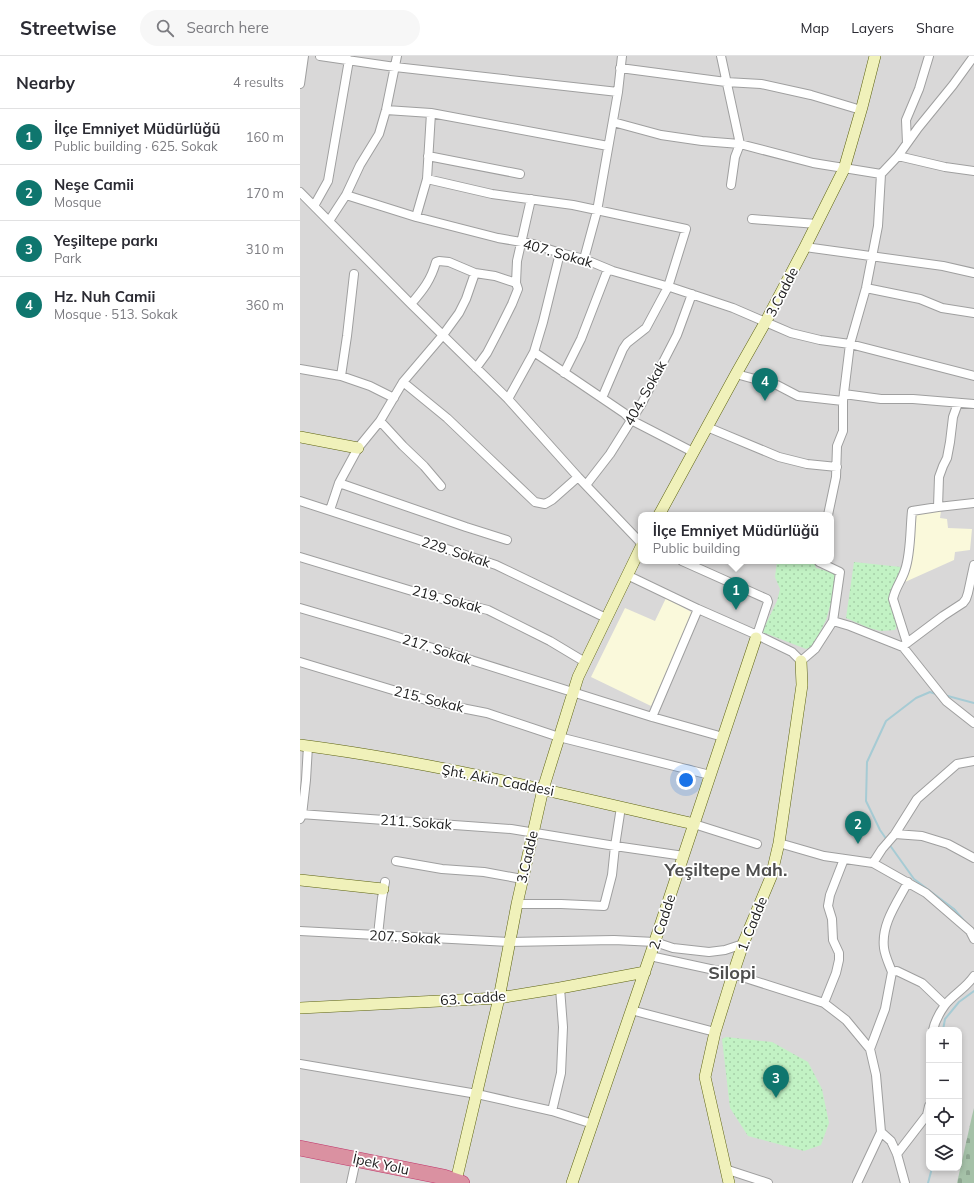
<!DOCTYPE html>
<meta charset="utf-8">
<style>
:root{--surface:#fff;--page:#f7f7f7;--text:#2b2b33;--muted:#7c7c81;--line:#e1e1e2;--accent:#0f766e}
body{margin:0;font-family:Mulish,sans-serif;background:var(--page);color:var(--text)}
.controls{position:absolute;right:12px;bottom:12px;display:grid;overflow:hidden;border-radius:8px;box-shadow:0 2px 6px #0003}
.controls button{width:36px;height:36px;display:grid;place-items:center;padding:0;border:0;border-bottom:1px solid var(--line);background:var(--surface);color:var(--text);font:20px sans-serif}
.you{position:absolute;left:386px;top:724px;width:14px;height:14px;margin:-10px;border:3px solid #fff;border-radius:50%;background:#1a73e8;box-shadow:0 0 0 6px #1a73e833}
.badge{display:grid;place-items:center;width:26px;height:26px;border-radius:50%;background:var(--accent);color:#fff;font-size:13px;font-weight:700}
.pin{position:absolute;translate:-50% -33px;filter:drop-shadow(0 1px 2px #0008)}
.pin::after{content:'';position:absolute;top:21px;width:14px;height:12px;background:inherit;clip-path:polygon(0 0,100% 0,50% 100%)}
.popup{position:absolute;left:338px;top:456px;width:196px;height:52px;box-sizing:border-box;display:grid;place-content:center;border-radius:8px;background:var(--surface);filter:drop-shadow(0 1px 3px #0005);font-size:13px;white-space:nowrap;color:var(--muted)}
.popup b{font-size:15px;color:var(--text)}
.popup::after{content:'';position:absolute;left:50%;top:100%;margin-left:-8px;border:8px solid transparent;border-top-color:var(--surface)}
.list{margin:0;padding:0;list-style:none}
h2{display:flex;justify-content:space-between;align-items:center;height:52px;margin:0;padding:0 16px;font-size:17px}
h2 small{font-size:13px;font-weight:400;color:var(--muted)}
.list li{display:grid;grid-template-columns:26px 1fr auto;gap:12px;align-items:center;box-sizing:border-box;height:56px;padding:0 16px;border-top:1px solid var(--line)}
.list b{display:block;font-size:15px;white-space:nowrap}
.list p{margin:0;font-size:13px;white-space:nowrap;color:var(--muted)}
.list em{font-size:13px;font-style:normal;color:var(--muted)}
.icon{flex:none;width:22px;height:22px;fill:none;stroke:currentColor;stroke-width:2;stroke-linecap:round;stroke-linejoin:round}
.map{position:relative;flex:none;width:674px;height:1127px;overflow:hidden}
header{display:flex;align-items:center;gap:24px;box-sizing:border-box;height:56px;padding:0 20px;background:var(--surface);border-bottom:1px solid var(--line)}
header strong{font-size:19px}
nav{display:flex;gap:22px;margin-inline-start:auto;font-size:14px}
.search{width:280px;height:36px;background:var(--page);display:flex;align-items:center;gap:10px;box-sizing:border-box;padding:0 14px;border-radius:22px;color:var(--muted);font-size:15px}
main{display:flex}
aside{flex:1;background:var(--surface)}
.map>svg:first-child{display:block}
</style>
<header>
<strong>Streetwise</strong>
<div class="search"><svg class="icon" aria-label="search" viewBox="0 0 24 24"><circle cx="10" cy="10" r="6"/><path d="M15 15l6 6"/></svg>Search here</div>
<nav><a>Map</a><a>Layers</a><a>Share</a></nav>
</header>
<main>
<aside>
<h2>Nearby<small>4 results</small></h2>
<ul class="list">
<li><span class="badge">1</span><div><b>İlçe Emniyet Müdürlüğü</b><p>Public building · 625. Sokak</p></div><em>160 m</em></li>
<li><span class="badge">2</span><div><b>Neşe Camii</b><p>Mosque</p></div><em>170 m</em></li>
<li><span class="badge">3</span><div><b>Yeşiltepe parkı</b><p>Park</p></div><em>310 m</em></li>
<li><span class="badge">4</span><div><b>Hz. Nuh Camii</b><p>Mosque · 513. Sokak</p></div><em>360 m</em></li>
</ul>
</aside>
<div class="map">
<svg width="674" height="1127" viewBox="0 0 674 1127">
<defs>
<pattern id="cemetery-stones" width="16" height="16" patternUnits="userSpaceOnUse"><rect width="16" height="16" fill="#a5c1a8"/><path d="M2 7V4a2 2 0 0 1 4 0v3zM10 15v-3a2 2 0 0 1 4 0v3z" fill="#8da590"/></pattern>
<pattern id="park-dots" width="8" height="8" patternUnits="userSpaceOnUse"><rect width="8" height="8" fill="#c2f2c4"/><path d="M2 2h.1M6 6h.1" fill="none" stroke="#a6cfa8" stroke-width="1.8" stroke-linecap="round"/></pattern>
</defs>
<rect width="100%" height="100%" fill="#ebe8e1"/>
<path fill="#d9d8d8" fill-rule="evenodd" d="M 0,0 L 674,0 L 674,1127 L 0,1127 ZM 341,459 L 531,459 L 531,505 L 341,505 ZM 629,974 L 659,974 L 659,1112 L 629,1112 Z"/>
<path fill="#faf9db" d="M 641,455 L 640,462 L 647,463 L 648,472 L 672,473 L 670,494 L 655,496 L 654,504 L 605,526 L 611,503 L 616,458 Z
M 366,542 L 393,557 L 351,650 L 291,621 L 325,552 L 355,565 Z"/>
<path fill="url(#cemetery-stones)" d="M 674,1052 L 674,1127 L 657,1127 L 672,1060 Z"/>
<path fill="url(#park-dots)" d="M 477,505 L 514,505 L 516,512 L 534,517 L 537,526 L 526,564 L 513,590 L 506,593 L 462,576 L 477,545 L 480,533 L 475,521 Z
M 554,506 L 601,511 L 589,542 L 597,570 L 595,574 L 581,575 L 569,572 L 546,562 Z
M 426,981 L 472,986 L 508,1006 L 522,1033 L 529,1067 L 521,1089 L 504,1095 L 448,1080 L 430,1052 L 422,983 Z"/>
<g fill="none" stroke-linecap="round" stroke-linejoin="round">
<path stroke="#a6cbd4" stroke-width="2" d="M 644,639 L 674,647
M 587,784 L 580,774 L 566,745 L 567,706 L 586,665 L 616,642 L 630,636 L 636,638
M 589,788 L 614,823 L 654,853 L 666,867
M 643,974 L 645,963 L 659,946 L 674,935
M 628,1127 L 632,1112"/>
<defs>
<path id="street" d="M 20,0 L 95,11 L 318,36
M 421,0 L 440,88 L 435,101 L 431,129
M 320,12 L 426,26 L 461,28 L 511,39 L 561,54
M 0,28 L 4,0
M 86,54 L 131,57 L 308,90
M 313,66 L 361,79 L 402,85 L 440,88 L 513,107 L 581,118
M 607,87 L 606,64 L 619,33 L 629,0
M 128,100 L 220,118
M 598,100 L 645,111 L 674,115
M 127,123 L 192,138 L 273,149 L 386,173 L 368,231 L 346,272 L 327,287 L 323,293 L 302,342
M 0,136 L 111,248 L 208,343 L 278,421 L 341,487
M 46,139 L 116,161 L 198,182 L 233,188 L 260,197 L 284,203 L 313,215 L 373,232 L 433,252 L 491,277 L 520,284 L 550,288 L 674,320
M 14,150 L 28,125 L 49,4
M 116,161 L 127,123 L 131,57
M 452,163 L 517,168
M 29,165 L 46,139 L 60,109 L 79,78 L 86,54 L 97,0
M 505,191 L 643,210 L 674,217
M 284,203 L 297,155 L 318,36 L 322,0
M 566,232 L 620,243 L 642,252 L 674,257
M 111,248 C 123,234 131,224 136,206 L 139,205 L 149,206 L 175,217 L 195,220 L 216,227
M 234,296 L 324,357 L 331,364 L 393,396
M 176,312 L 187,297 L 199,274 L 212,248 L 218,233 L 216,227 L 217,205 L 231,143
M 0,313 L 41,320 L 70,330 L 94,342
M 264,317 L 281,283 L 308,213
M 436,318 L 477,329 L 498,340 L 543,345
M 41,320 L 47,280 L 54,218
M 103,326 L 147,362 L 235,446 L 245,448 L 252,444 L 278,421
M 544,338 L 581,343 L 613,343 L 674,348
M 208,343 L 234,296 L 243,266 L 260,197
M 80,365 L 103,390 L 124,410 L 141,430
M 407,371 L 479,401 L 507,408 L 537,411
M 39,427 L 166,471 L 207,484
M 286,429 L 310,398 L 342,347 L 377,279 L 392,238
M 0,445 L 196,509 L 306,562
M 638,451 L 639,421 L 643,410 L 647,402 L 650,386 L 653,361 L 658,347
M 30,454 L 39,427 L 58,392 L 80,365 L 103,326 L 143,279 L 159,257 L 166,243 L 175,217
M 528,459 L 536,421 L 537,390 L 543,375 L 543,345 L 550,288 L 566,232 L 578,170 L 581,118 L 598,100 L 618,72 L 653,29 L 674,0
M 0,501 L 122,538 L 188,554 L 250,585 L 285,606
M 382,505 L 467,543 L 468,546 L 456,582
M 327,519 L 398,553 L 457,579 L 492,596 L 501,605 L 515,593 L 533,565 L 540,516 L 519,506 L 519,505
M 0,552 L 85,577 L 352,661 L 423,681
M 533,565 L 550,570 L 603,591 L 646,645 L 674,667
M 607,587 L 593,543 C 595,532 602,524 605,514 C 611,497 610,473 612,455 L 638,451 L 674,447
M 603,590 L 643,560 L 663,547 L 666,543 L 668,537 L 674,509
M 0,606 L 136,647 L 187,657 L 259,681 L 410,719
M 352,661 L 398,553
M 0,758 L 211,773 L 315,790 L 384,800
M 0,763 L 2,759 L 6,724 L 8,690
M 394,768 L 457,788
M 595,778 L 622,780 L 648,788 L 674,802
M 479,787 L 524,800 L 573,807 L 626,837 L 670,875 L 674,883
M 96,805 L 142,813 L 184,816 L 222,823
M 573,807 L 582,793 L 595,778 L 617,743 L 657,708 L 674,705
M 217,848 L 261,848 L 304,850 L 312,819 L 315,790 L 321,751
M 0,875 L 209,886 L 314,884 L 355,886 L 373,892 L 409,896 L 425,894 L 443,888
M 78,879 L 82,842 L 85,826
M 350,900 L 433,918 L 524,947 L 546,964 L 570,993 L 576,1019 L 581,1076 L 557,1127
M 592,916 C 589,908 585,900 584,892 C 581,868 597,847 608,826
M 524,947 L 536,917 L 539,904 L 539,897 L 533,884 L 532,863 L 528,850 L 530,839 L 544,803
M 331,954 L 415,976
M 633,974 C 635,965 640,956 645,949 C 654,938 666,932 674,920
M 570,993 L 585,953 L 592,916 L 597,915 L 622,927 L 645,949
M 0,1008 L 177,1038 L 252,1055 L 293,1068
M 252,1055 L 261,1017 L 263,971 L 260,932
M 581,1076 L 591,1085 L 597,1098 L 605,1127
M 597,1098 L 627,1059 L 629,1050
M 425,1113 L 468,1127
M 51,1127 L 54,1113"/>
<path id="secondary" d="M 0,381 L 58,392
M 359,459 L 436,318 L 466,265 L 505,191 L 544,113 L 562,51 L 575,0
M 0,689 C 132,706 264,738 394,768
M 0,824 L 83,833
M 0,952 L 199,942 L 260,932 L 345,916
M 156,1125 L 199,942 L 217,848 L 243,733 L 278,621 L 341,491
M 272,1127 L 350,900 L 456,582
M 429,1127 L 405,1021 L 415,976 L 433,918 L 443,888 L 471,821 L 479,787 L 502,629 L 501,605"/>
<path id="highway" d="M 0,1092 L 144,1121 L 162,1127"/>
</defs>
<use href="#street" stroke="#9f9f9f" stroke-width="10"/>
<use href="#secondary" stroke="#5d6311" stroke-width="12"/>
<use href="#highway" stroke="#c0376b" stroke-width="16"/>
<use href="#street" stroke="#fff" stroke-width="8"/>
<use href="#secondary" stroke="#f0f1ba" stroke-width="11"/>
<use href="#highway" stroke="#da91a1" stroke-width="15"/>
</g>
<g text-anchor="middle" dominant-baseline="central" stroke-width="3.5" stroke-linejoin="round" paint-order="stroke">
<g font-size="14" fill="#1b1b1b" stroke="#fff">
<text transform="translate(258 197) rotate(16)">407. Sokak</text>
<text transform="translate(482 236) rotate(-63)">3.Cadde</text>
<text transform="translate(345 337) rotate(-61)">404. Sokak</text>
<text transform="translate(156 496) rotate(18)">229. Sokak</text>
<text transform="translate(147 543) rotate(15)">219. Sokak</text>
<text transform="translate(137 593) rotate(17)">217. Sokak</text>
<text transform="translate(129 643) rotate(14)">215. Sokak</text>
<text transform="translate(198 724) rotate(11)">Şht. Akin Caddesi</text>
<text transform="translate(116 766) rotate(4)">211. Sokak</text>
<text transform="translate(227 801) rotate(-77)">3.Cadde</text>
<text transform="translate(362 866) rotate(-72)">2. Cadde</text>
<text transform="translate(452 868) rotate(-68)">1. Cadde</text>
<text transform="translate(105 881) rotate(3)">207. Sokak</text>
<text transform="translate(173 942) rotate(-4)">63. Cadde</text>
<text transform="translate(81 1108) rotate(12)">İpek Yolu</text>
</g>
<g font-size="18" font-weight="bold" fill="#4e4e4e" stroke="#fff">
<text x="426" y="813">Yeşiltepe Mah.</text>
<text x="432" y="916">Silopi</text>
</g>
</g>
</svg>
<div class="controls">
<button>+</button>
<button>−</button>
<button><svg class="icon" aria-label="locate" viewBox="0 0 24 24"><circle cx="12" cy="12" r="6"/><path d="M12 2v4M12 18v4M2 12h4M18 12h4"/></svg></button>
<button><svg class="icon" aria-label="layers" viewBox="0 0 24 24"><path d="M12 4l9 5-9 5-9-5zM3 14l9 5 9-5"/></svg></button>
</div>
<div class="you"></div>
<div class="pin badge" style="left:436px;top:554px">1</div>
<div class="popup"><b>İlçe Emniyet Müdürlüğü</b>Public building</div>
<div class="pin badge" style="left:558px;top:788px">2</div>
<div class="pin badge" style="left:476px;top:1042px">3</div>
<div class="pin badge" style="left:465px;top:345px">4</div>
</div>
</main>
